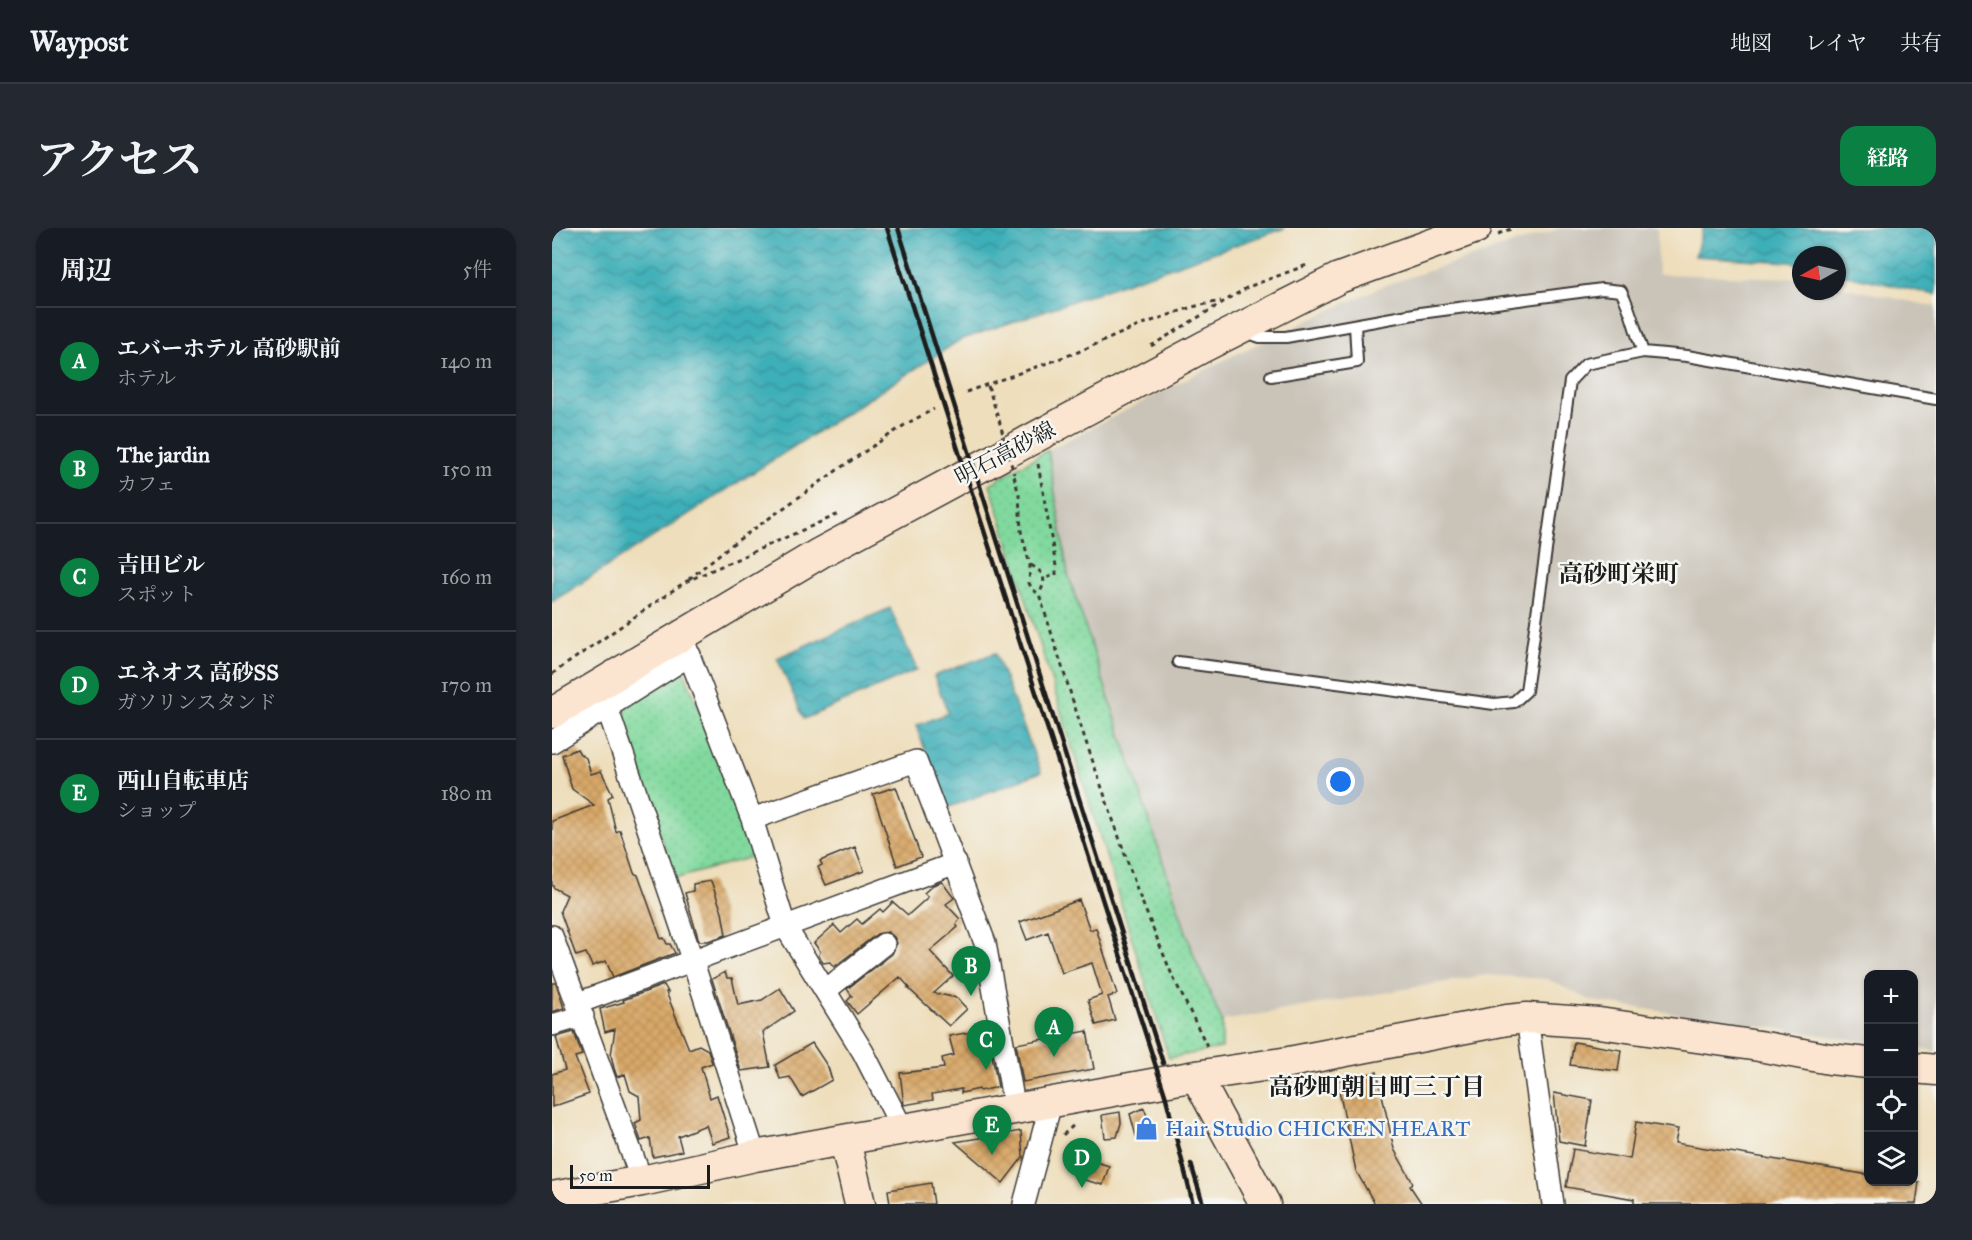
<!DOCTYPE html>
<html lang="ja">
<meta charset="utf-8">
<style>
:root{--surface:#171b24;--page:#242831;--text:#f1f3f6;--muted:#9ea1a6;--line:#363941;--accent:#0b8043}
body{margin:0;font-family:"IM FELL Great Primer","Noto Serif JP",serif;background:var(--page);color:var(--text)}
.controls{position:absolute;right:18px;bottom:18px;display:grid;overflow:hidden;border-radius:12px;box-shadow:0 2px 4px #0004}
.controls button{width:54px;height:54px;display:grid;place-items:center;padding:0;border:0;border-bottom:2px solid var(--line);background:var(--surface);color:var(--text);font:30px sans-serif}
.compass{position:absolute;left:1240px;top:18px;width:54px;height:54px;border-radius:50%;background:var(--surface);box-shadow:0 2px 4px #0004;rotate:262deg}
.scale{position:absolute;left:18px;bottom:15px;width:140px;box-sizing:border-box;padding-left:6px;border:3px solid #1c1c1c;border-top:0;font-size:16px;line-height:21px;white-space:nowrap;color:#1c1c1c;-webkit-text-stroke:4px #f6f6f2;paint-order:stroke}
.you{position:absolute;left:789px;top:554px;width:21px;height:21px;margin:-15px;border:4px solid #fff;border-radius:50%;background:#1a73e8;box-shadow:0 0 0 9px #1a73e833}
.badge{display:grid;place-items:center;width:39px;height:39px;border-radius:50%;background:var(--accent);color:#fff;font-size:20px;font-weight:700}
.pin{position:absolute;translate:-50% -50px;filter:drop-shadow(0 2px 3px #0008)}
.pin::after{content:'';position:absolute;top:32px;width:21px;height:18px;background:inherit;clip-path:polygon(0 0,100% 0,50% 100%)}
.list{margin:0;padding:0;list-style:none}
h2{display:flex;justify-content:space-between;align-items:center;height:78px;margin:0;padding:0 24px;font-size:26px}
h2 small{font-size:20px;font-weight:400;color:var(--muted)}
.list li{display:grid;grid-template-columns:39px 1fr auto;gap:18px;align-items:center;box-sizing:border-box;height:108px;padding:0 24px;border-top:2px solid var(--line)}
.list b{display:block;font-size:22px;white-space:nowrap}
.list p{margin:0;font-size:20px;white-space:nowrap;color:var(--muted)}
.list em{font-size:20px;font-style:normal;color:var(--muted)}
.icon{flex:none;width:33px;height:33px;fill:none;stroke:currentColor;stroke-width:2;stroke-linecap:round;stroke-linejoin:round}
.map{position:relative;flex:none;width:1384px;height:976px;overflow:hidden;border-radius:18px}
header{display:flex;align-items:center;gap:36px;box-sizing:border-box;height:84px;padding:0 30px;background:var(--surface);border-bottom:2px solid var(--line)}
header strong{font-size:28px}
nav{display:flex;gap:33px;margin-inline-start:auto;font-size:21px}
.intro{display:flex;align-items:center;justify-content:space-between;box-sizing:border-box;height:144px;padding:0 36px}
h1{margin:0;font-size:42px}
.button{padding:15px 27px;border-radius:18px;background:var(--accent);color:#fff;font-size:21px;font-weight:700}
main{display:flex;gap:36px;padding:0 36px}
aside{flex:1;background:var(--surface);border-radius:18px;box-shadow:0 2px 4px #0004}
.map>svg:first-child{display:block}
</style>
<header>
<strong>Waypost</strong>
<nav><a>地図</a><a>レイヤ</a><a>共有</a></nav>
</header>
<div class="intro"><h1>アクセス</h1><a class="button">経路</a></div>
<main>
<aside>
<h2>周辺<small>5件</small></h2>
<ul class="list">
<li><span class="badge">A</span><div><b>エバーホテル 高砂駅前</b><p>ホテル</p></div><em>140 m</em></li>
<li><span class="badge">B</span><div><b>The jardin</b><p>カフェ</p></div><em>150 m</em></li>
<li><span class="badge">C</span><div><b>吉田ビル</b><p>スポット</p></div><em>160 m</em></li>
<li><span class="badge">D</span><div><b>エネオス 高砂SS</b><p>ガソリンスタンド</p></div><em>170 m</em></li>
<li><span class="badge">E</span><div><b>西山自転車店</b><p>ショップ</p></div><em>180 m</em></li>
</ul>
</aside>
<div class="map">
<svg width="1384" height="976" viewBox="0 0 1384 976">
<defs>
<pattern id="park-dots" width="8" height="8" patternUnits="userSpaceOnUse" patternTransform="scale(1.5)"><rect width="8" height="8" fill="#81d99e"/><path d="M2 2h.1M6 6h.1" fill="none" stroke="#6fba88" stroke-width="1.8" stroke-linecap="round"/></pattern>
<pattern id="water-waves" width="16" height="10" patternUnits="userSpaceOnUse" patternTransform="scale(1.5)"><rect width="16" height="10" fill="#3eafb8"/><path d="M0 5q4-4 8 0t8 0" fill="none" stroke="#338e95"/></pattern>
<pattern id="building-cross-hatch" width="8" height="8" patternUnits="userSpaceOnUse" patternTransform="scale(1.5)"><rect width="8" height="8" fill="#d8a869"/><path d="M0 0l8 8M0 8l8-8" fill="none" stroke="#b9905a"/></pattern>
</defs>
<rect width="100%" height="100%" fill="#f6f6f2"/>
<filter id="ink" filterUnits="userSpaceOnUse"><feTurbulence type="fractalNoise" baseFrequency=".0167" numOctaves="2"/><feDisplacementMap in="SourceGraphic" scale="12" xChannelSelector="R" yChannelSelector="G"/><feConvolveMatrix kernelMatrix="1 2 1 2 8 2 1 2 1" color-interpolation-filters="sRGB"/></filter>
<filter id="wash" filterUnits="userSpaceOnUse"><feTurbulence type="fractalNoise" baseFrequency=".008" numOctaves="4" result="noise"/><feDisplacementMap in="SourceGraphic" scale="24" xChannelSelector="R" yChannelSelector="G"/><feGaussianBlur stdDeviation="1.35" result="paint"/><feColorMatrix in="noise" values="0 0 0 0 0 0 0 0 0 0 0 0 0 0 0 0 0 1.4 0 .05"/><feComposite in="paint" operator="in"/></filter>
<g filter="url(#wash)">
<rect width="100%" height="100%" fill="#eedebc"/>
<path fill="#c9c3b8" d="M 1009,0 L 1105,0 L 1106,46 L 1249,50 L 1249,63 L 1285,63 L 1285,58 L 1384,79 L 1384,823 L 1362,820 L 1362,746 L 1316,746 L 1316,814 L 1040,773 L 995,751 L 934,747 L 670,793 L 642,728 L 516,346 L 496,222 L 682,127 L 833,57 Z"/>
<path fill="url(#park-dots)" stroke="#4e7a5d" stroke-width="1.5" d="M 496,222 L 516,346 L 642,728 L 670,793 L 670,820 L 617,830 L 438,256 Z
M 130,438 L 206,627 L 122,651 L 71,488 L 74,478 Z"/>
<path fill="url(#water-waves)" stroke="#2d666a" stroke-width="1.5" d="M 0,0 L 733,0 L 408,112 L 0,374 Z
M 1151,0 L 1384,0 L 1384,67 L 1285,45 L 1285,27 L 1249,27 L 1249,37 L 1238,34 L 1143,28 Z
M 338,380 L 365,442 L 252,491 L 225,430 Z
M 443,425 L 489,544 L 395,580 L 364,498 L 396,485 L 382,448 Z"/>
<g id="blocks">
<path fill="url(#building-cross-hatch)" d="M 25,521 L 28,526 L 34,530 L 39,546 L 49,543 L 61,567 L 56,570 L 64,604 L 68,602 L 82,645 L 86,647 L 109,711 L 112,710 L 115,716 L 118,716 L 123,725 L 61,749 L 54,733 L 40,738 L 34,725 L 24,728 L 8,683 L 15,667 L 2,660 L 0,656 L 0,593 L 42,577 L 20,561 L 10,527 Z
M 344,559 L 369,629 L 345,638 L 321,566 Z
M 303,619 L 312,643 L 274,657 L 266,639 L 270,637 L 268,633 Z
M 159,653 L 170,684 L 174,707 L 156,713 L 147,713 L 133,665 L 141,663 L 141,656 Z
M 390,654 L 402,670 L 394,676 L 408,691 L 404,696 L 406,699 L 378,723 L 401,748 L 382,765 L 405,770 L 415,781 L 397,798 L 356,760 L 358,760 L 348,749 L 305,786 L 295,773 L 300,768 L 295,761 L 340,726 L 345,715 L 342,709 L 336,704 L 325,706 L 282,739 L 278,734 L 271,735 L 270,733 L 267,728 L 268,723 L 262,715 L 282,697 L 289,705 L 305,691 L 310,696 L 328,681 L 331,684 L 341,674 L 356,687 L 376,669 L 372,665 L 381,657 Z
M 527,672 L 538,702 L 544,700 L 565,766 L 556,769 L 563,792 L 544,797 L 536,772 L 550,767 L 540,735 L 510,745 L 496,704 L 475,712 L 468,694 Z
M 173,744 L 175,750 L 180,750 L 186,777 L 210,772 L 228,760 L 242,783 L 211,804 L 218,839 L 189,843 L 160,751 Z
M 0,755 L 4,755 L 12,780 L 0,784 Z
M 112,757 L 116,764 L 114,764 L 137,821 L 147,817 L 156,822 L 160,835 L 149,839 L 158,870 L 165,867 L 178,909 L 160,915 L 154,897 L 126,908 L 130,923 L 101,929 L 98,910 L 89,913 L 83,895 L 89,892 L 87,868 L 78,863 L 73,846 L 65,849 L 62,840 L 59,827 L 63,801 L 53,804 L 48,781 L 72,774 L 71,772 Z
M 435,801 L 446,859 L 428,863 L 427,861 L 409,865 L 409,861 L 380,866 L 381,872 L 352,877 L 348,845 L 392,840 L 390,830 L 402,827 L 397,808 Z
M 535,803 L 542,841 L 471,854 L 464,816 Z
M 22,804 L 30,827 L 23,829 L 37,866 L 0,879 L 0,846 L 13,842 L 4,809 Z
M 1022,814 L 1069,822 L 1066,843 L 1018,837 Z
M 260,815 L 276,839 L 280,852 L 250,869 L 238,849 L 228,851 L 223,837 Z
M 825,844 L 842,921 L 861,955 L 858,958 L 870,976 L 823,976 L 804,943 L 785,853 Z
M 1002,865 L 1040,872 L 1033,918 L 1007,913 Z
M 592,880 L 600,901 L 584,908 L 578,886 Z
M 568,884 L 569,895 L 565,909 L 553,910 L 550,887 Z
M 1084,894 L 1126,901 L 1123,915 L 1317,947 L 1317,954 L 1367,954 L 1364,976 L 1082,976 L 1082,971 L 1014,959 L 1021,921 L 1078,931 Z
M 469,903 L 471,929 L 451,955 L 403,914 Z
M 535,931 L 557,938 L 551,957 L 529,951 Z
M 379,955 L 382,976 L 338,976 L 336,962 Z"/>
</g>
</g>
<g filter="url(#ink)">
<use href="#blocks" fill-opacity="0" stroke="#3c3934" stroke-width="1.5"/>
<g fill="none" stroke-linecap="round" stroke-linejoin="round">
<defs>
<path id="lane" d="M 693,104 L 708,109 L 734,109 L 868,85 L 1050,61 L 1069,63 C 1080,83 1083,104 1091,124
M 719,148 L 805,134 L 803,97
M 626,434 L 942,476 L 962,474 L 974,463 L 1018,153 L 1034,136 L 1091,124 L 1135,128 L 1384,171"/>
<path id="street" d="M 129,406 L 200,591 L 233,698 L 311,824 L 351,902
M 55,479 L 141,734 L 203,928
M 0,514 L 138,427
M 200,591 L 364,533 L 433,715 L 463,882
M 0,708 L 90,953
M 274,762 L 332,716
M 26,775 L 404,635
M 975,790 L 1001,976
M 0,797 L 31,788
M 472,976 L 499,875"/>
<path id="secondary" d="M 0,485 L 268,325 L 651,119 L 787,50 L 924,0
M 1362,840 L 1384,842
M 644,848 L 713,976
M 293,913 L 308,976
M 0,969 L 90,953 L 203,928 L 644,848 L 737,834 L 955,792 L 975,790 L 1047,795 L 1207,818 L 1278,831 L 1316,835"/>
</defs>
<use href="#lane" stroke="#3c3934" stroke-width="14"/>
<use href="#street" stroke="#3c3934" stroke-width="24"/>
<use href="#secondary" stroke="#3c3934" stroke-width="33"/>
<path stroke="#3c3934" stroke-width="3" stroke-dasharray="4.5 4.5" stroke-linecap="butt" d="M 946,6 L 961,0
M 599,118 L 696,59 L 755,37
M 436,158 L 447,192
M 414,164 L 526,124 L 591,96 L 640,79 L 669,73
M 486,236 L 504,338 L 504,347 L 493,350
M 462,248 L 467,267 L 469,303 L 478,337 L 477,355 L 480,361 L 487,366 L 533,511 L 586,664 L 620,747 L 657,822
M 479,337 C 493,345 495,352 487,366
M 137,351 L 175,320 L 291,238 L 354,196 L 382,181
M 0,446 L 133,354 L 287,286
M 511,907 L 524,895"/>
<use href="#lane" stroke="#fff" stroke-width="10"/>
<use href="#street" stroke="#fff" stroke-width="21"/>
<use href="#secondary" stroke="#fce5d0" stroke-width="30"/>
<path stroke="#1c1c1c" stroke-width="4.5" d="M 335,0 L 614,870 L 641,976
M 346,0 L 611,835
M 639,936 L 651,976"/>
<path stroke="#3c3934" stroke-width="3" stroke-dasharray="4.5 4.5" stroke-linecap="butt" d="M 447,192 L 462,246"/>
</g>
</g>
<defs>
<symbol id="shop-bare" viewBox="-9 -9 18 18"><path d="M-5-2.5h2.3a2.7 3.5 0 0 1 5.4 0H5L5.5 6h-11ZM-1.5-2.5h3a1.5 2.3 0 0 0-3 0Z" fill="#3f7fe0" stroke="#f6f6f2" stroke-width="2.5" paint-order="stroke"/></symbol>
</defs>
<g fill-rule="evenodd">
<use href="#shop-bare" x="578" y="884" width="33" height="33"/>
</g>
<g text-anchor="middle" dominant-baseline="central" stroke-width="5" stroke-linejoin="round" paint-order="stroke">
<g font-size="22" fill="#1c1c1c" stroke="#f6f6f2">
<text transform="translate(453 225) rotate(-28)">明石高砂線</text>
</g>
<g font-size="22" fill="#366cbe" stroke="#f6f6f2" text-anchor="start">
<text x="613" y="900">Hair Studio CHICKEN HEART</text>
</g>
<g font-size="24" font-weight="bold" fill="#1c1c1c" stroke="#f6f6f2">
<text x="1067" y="346">高砂町栄町</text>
<text x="825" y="859">高砂町朝日町三丁目</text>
</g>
</g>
</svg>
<div class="controls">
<button>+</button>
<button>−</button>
<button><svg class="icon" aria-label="locate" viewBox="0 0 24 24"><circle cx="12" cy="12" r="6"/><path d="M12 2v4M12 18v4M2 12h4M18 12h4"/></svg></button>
<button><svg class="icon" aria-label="layers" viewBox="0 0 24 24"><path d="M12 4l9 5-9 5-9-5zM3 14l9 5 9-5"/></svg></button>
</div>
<svg class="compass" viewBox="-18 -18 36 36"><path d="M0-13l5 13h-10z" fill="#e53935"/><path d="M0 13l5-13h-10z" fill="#9ea1a6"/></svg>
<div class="scale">50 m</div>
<div class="you"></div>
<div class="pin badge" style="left:502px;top:829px">A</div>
<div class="pin badge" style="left:419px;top:768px">B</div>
<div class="pin badge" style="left:434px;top:842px">C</div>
<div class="pin badge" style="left:530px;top:960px">D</div>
<div class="pin badge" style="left:440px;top:927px">E</div>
</div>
</main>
